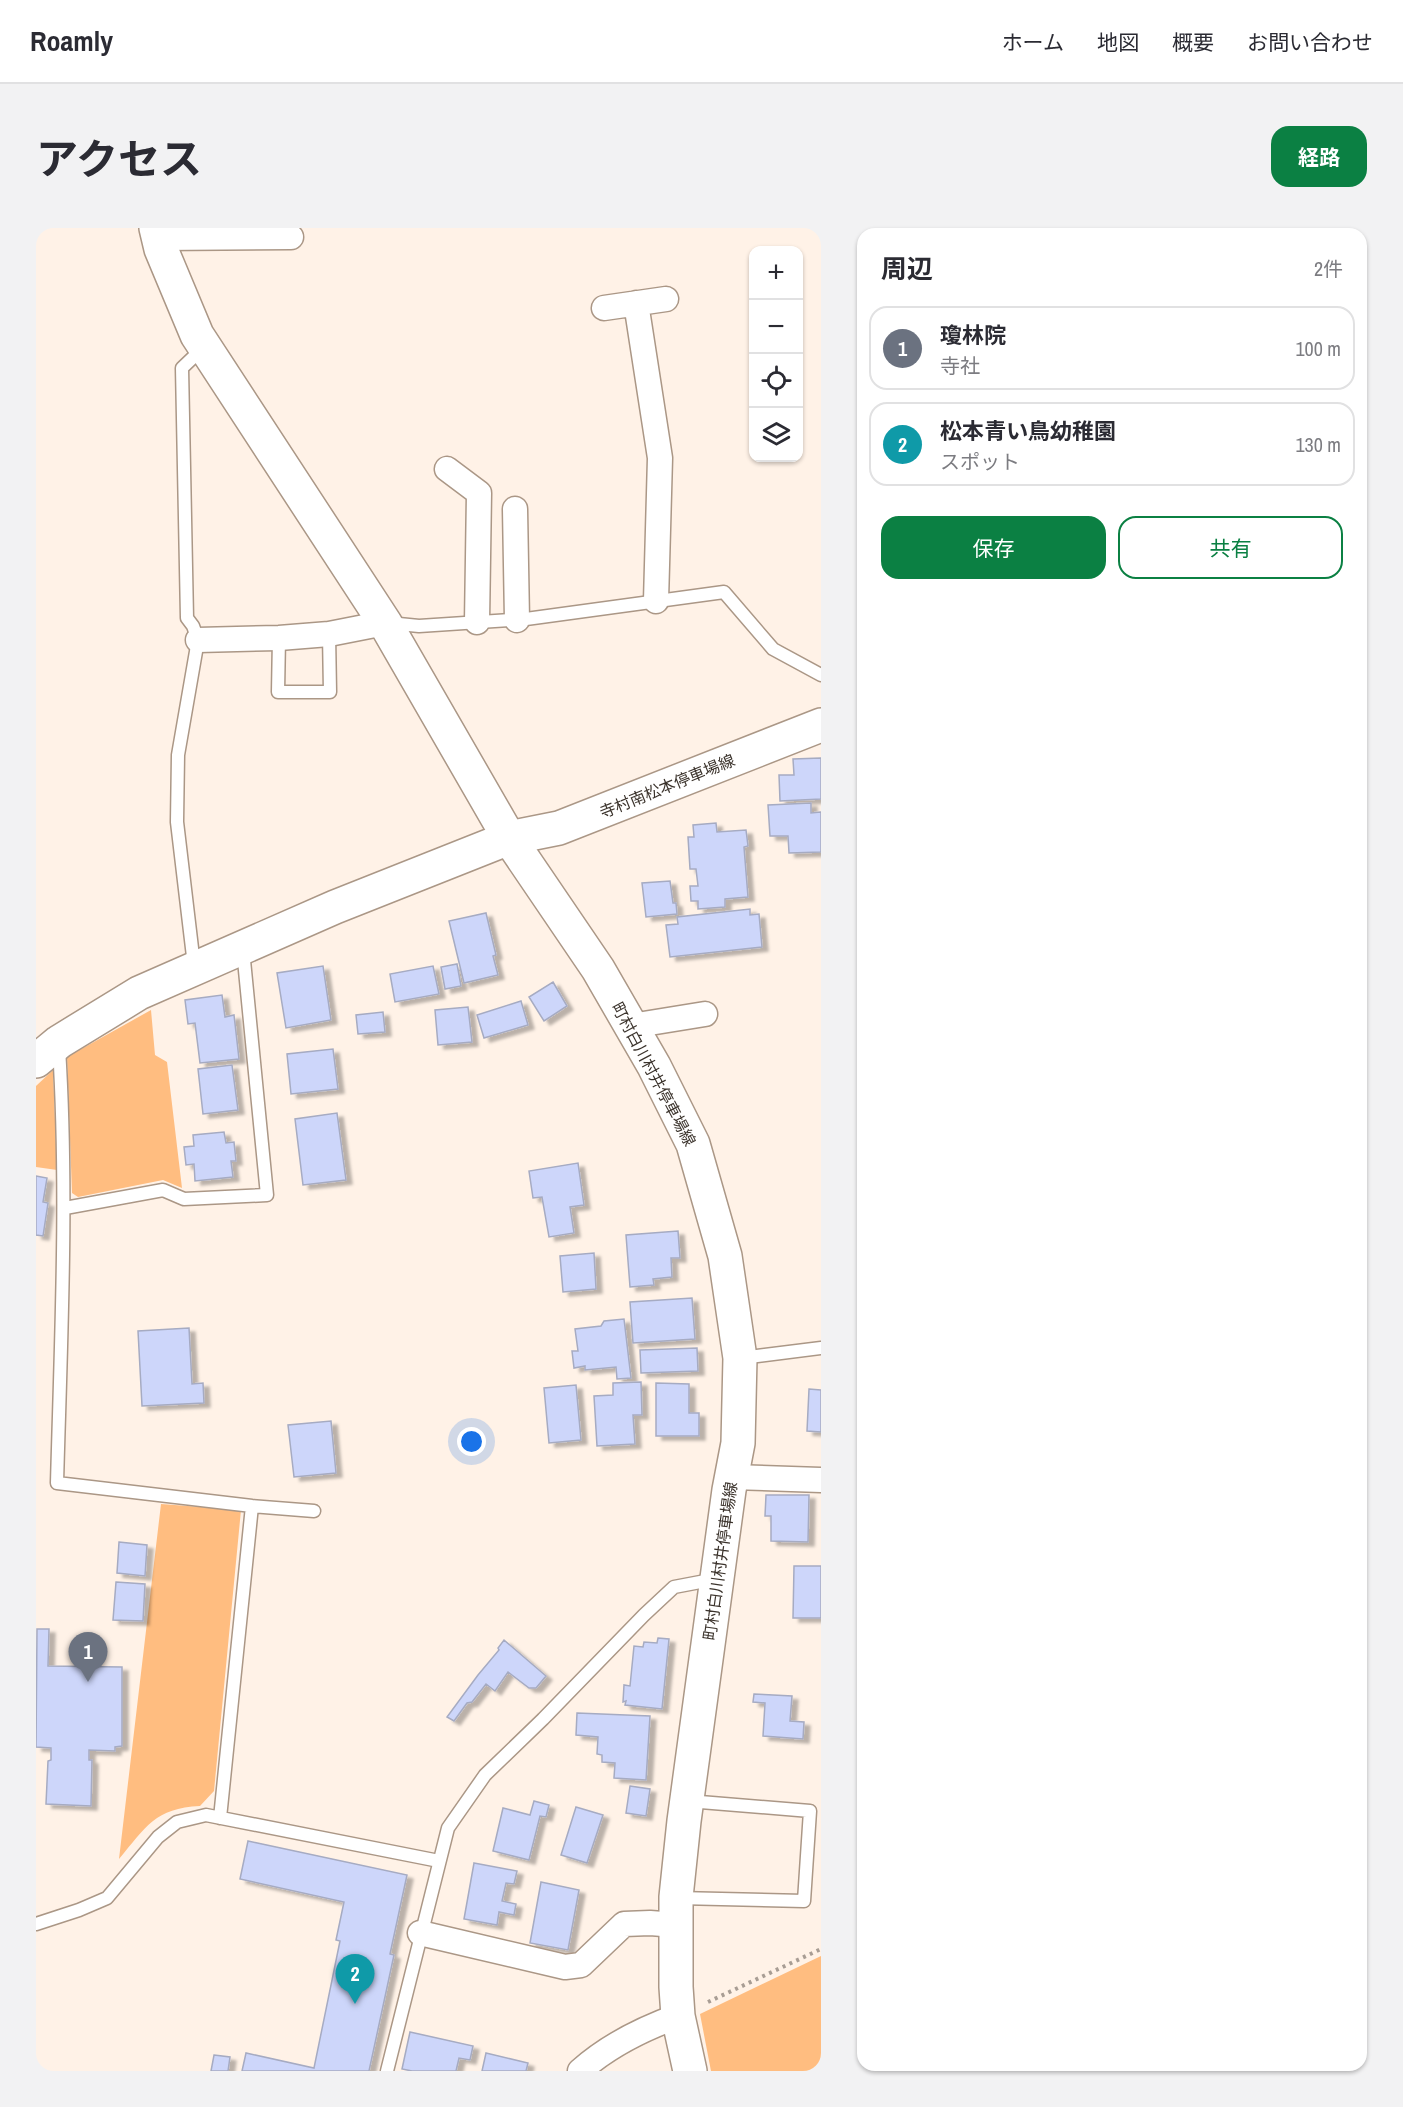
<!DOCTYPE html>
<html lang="ja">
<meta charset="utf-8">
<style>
:root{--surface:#fff;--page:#f2f2f3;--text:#2b2b33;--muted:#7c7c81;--line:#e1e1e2;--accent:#0b8043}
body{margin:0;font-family:"Archivo Narrow","Noto Sans JP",sans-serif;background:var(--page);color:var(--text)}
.controls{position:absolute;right:18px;top:18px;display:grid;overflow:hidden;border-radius:12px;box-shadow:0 2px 4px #0004}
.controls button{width:54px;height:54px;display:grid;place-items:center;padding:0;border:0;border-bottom:2px solid var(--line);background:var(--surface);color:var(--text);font:30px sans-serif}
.you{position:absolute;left:436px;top:1214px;width:21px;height:21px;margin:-15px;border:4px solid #fff;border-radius:50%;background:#1a73e8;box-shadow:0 0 0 9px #1a73e833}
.badge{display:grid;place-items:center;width:39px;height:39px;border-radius:50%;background:var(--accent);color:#fff;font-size:20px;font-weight:700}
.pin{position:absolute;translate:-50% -50px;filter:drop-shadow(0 2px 3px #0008)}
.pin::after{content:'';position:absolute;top:32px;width:21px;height:18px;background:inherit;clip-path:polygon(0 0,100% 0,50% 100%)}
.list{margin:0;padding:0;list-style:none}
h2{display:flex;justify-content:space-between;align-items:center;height:78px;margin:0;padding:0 24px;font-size:26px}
h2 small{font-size:20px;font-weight:400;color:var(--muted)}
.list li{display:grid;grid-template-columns:39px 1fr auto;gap:18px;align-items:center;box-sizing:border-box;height:84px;margin:0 12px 12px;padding:0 12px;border:2px solid var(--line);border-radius:18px}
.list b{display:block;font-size:22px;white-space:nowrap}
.list p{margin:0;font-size:20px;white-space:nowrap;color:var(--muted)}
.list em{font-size:20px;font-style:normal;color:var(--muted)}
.actions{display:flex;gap:12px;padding:18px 24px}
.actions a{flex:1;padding:14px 0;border:2px solid var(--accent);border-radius:18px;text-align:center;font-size:21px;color:var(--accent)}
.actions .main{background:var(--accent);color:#fff}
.icon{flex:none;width:33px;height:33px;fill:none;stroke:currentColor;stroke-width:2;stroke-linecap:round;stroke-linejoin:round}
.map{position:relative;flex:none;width:785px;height:1843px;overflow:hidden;border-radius:18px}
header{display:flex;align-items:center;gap:36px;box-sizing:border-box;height:84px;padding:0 30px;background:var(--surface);border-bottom:2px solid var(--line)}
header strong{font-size:28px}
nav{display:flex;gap:33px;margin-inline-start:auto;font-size:21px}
.intro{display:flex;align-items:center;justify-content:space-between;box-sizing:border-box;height:144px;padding:0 36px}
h1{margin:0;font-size:42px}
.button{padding:15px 27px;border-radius:18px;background:var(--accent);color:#fff;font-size:21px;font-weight:700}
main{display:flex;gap:36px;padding:0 36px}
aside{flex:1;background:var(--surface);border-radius:18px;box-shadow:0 2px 4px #0004}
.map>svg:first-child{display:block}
</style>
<header>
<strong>Roamly</strong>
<nav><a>ホーム</a><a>地図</a><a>概要</a><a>お問い合わせ</a></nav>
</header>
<div class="intro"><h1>アクセス</h1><a class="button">経路</a></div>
<main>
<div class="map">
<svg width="785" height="1843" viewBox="0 0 785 1843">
<defs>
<filter id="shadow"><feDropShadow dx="6" dy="4" stdDeviation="1.5" flood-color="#0004"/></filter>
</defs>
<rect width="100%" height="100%" fill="#fff2e7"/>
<path fill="#ffbd80" d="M 115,782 L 119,827 L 131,834 L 146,960 L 127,952 L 42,969 L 36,965 L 31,829 Z
M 17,842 L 21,942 L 0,939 L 0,858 Z
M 125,1276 L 205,1282 L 178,1563 L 164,1578 C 119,1580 110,1599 83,1631 Z
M 785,1728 L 785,1843 L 675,1843 L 664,1786 Z"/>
<path fill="#cdd6fa" stroke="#a6abc2" stroke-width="1.5" filter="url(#shadow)" d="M 785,530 L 785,571 L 744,573 L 743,547 L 758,547 L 757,531 Z
M 775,575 L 775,585 L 785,584 L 785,624 L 753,625 L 752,608 L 734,608 L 732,577 Z
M 680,595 L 681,604 L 710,602 L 712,618 L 708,619 L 712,669 L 689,671 L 689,679 L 662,681 L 662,673 L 655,673 L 654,658 L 662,658 L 660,641 L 654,641 L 652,609 L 658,609 L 657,597 Z
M 634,653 L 637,675 L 640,675 L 641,686 L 610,689 L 606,655 Z
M 714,681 L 714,687 L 723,686 L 726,719 L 634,729 L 630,697 L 642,696 L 641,689 Z
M 450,685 L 460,727 L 457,728 L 462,747 L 428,755 L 413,693 Z
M 421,736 L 425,758 L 409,761 L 405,739 Z
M 287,738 L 295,792 L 250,800 L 241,745 Z
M 397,738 L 403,766 L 359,774 L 354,746 Z
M 517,754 L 531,778 L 508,793 L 493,769 Z
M 186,767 L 189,789 L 198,787 L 203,831 L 164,835 L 159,795 L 152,796 L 149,772 Z
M 485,773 L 492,797 L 448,810 L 441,787 Z
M 432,779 L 436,814 L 402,817 L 399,782 Z
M 347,784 L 349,804 L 322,806 L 320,787 Z
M 297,821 L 302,861 L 255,866 L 251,826 Z
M 196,837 L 202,882 L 167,886 L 162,841 Z
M 301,885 L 310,952 L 267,957 L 259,891 Z
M 188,904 L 190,915 L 198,914 L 200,933 L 195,933 L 197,949 L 159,953 L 158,936 L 150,937 L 148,919 L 158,918 L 157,907 Z
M 542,935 L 548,977 L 534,979 L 538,1005 L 513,1009 L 506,969 L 497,970 L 493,943 Z
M 0,948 L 11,950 L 7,974 L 12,975 L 7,1008 L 0,1007 Z
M 642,1003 L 644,1030 L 635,1030 L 636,1049 L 617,1051 L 618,1057 L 594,1059 L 590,1007 Z
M 558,1025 L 560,1061 L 527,1064 L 524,1028 Z
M 656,1070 L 659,1111 L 597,1115 L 594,1074 Z
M 588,1091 L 595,1150 L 581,1151 L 580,1139 L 549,1142 L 549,1138 L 538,1140 L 536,1123 L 542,1123 L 539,1101 L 565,1098 L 568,1093 Z
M 153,1100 L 156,1156 L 167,1155 L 168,1175 L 106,1178 L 102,1103 Z
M 661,1120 L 662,1143 L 605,1145 L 604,1122 Z
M 605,1154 L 606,1187 L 597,1187 L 599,1216 L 561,1218 L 558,1168 L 577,1167 L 577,1155 Z
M 620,1155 L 653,1156 L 653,1185 L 663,1185 L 663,1208 L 620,1208 Z
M 540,1157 L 545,1212 L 513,1215 L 508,1160 Z
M 773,1161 L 785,1162 L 785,1204 L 771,1203 Z
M 295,1193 L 300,1245 L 258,1249 L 252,1197 Z
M 730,1267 L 773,1267 L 772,1314 L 735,1313 L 735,1288 L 729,1288 Z
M 83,1314 L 111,1317 L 109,1348 L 81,1345 Z
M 758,1338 L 785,1338 L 785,1390 L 757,1390 Z
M 80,1354 L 109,1356 L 107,1393 L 77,1392 Z
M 1,1401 L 13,1401 L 12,1438 L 86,1439 L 86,1518 L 79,1519 L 79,1523 L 53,1522 L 53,1532 L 56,1532 L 55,1578 L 10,1576 L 12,1533 L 15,1532 L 15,1520 L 0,1519 Z
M 622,1410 L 633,1411 L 626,1481 L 589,1477 L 590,1473 L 587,1474 L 588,1457 L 594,1458 L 598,1418 L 607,1419 L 608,1414 L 621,1415 Z
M 468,1412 L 510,1448 L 500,1460 L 493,1460 L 472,1444 L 459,1463 L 450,1456 L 436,1474 L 431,1475 L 418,1493 L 411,1489 L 442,1447 L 463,1422 L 462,1420 Z
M 718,1466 L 756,1468 L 754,1493 L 768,1494 L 767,1511 L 727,1508 L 729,1475 L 717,1474 Z
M 541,1485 L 614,1488 L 610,1552 L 578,1550 L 579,1535 L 566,1534 L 566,1527 L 561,1526 L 562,1509 L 540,1507 Z
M 594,1558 L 614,1561 L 610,1588 L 590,1585 Z
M 498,1573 L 513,1577 L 510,1589 L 504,1588 L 493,1632 L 457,1623 L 467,1580 L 494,1587 Z
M 540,1579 L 567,1587 L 551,1635 L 525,1627 Z
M 212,1613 L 371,1647 L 354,1726 L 358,1727 L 333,1843 L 206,1843 L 210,1825 L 278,1840 L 304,1713 L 300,1712 L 308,1674 L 204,1651 Z
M 438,1635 L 481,1643 L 478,1656 L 470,1655 L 466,1673 L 480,1676 L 478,1687 L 463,1684 L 461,1697 L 428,1691 Z
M 505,1654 L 543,1662 L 532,1722 L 494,1715 Z
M 374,1804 L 437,1818 L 434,1832 L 423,1830 L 420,1843 L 376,1843 L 366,1841 Z
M 450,1825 L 492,1835 L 490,1843 L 446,1843 Z
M 178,1827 L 194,1829 L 192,1843 L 175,1843 Z"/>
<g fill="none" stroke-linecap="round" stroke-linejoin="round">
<defs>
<path id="lane" d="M 353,395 L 383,398 L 490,391 L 688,364 L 737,421 L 785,447
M 243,410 L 242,464 L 294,464 L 293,406
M 158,737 L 141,594 L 142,527 L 162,412 L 157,398 L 151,390 L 146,140 L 168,119
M 23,820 C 32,965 25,1110 21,1255 L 216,1278 L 278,1283
M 29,980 L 127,962 L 148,971 L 231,967 L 207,722
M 705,1130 L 785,1120
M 184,1590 L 216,1278
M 642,1670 L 768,1673 L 774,1583 L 652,1573
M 0,1696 L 43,1682 L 71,1670 L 122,1609 L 141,1594 L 170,1587 L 403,1633
M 351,1843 L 412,1600 L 449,1547 L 507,1491 L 608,1387 L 638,1359 L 680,1351"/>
<path id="street" d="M 122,10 L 255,9
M 600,75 L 624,230 L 620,373
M 568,80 L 630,71
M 411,241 L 443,265 L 441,394
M 479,281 L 481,392
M 162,412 L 243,410 L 293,406 L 349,395
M 595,798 L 669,786
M 696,1249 L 785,1252
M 384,1705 L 529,1739 L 545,1737 L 588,1696 L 614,1695 L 640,1697
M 544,1843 C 573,1817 606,1801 642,1788"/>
<path id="secondary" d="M 120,0 L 125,21 L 161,107 L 349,395 L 473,610 L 562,741 L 618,838 L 657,916 L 689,1028 L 704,1130 L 702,1215 L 693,1262 L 648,1593 L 640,1669 L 640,1759 L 642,1788 L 654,1843
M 0,833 L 23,814 L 103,765 L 299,679 L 473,610 L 523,600 L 785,497"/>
</defs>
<use href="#lane" stroke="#ab9786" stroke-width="15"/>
<use href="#street" stroke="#ab9786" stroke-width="27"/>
<use href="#secondary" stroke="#ab9786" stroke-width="36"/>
<path stroke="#a89d94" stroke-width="4" stroke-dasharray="3 4.5" stroke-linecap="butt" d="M 672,1774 L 785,1721"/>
<use href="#lane" stroke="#fff" stroke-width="12"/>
<use href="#street" stroke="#fff" stroke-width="24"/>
<use href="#secondary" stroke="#fff" stroke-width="33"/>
</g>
<g text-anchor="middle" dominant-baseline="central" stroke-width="4.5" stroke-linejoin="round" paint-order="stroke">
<g font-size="16" fill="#3b332c" stroke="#fff">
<text transform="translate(631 558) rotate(-22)">寺村南松本停車場線</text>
<text transform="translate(618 846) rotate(62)">町村白川村井停車場線</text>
<text transform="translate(684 1333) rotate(-82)">町村白川村井停車場線</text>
</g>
</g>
</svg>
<div class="controls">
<button>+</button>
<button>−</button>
<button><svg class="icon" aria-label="locate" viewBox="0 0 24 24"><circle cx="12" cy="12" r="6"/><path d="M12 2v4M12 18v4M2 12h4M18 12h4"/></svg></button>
<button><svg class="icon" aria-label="layers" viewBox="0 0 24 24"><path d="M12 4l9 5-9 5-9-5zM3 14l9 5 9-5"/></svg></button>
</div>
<div class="you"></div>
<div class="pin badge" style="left:52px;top:1454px;background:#6b7280">1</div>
<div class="pin badge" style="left:319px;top:1776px;background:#0f9aa8">2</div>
</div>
<aside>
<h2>周辺<small>2件</small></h2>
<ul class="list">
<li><span class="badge" style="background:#6b7280">1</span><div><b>瓊林院</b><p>寺社</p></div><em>100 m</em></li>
<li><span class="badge" style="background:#0f9aa8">2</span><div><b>松本青い鳥幼稚園</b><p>スポット</p></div><em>130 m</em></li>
</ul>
<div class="actions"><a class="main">保存</a><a>共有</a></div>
</aside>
</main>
